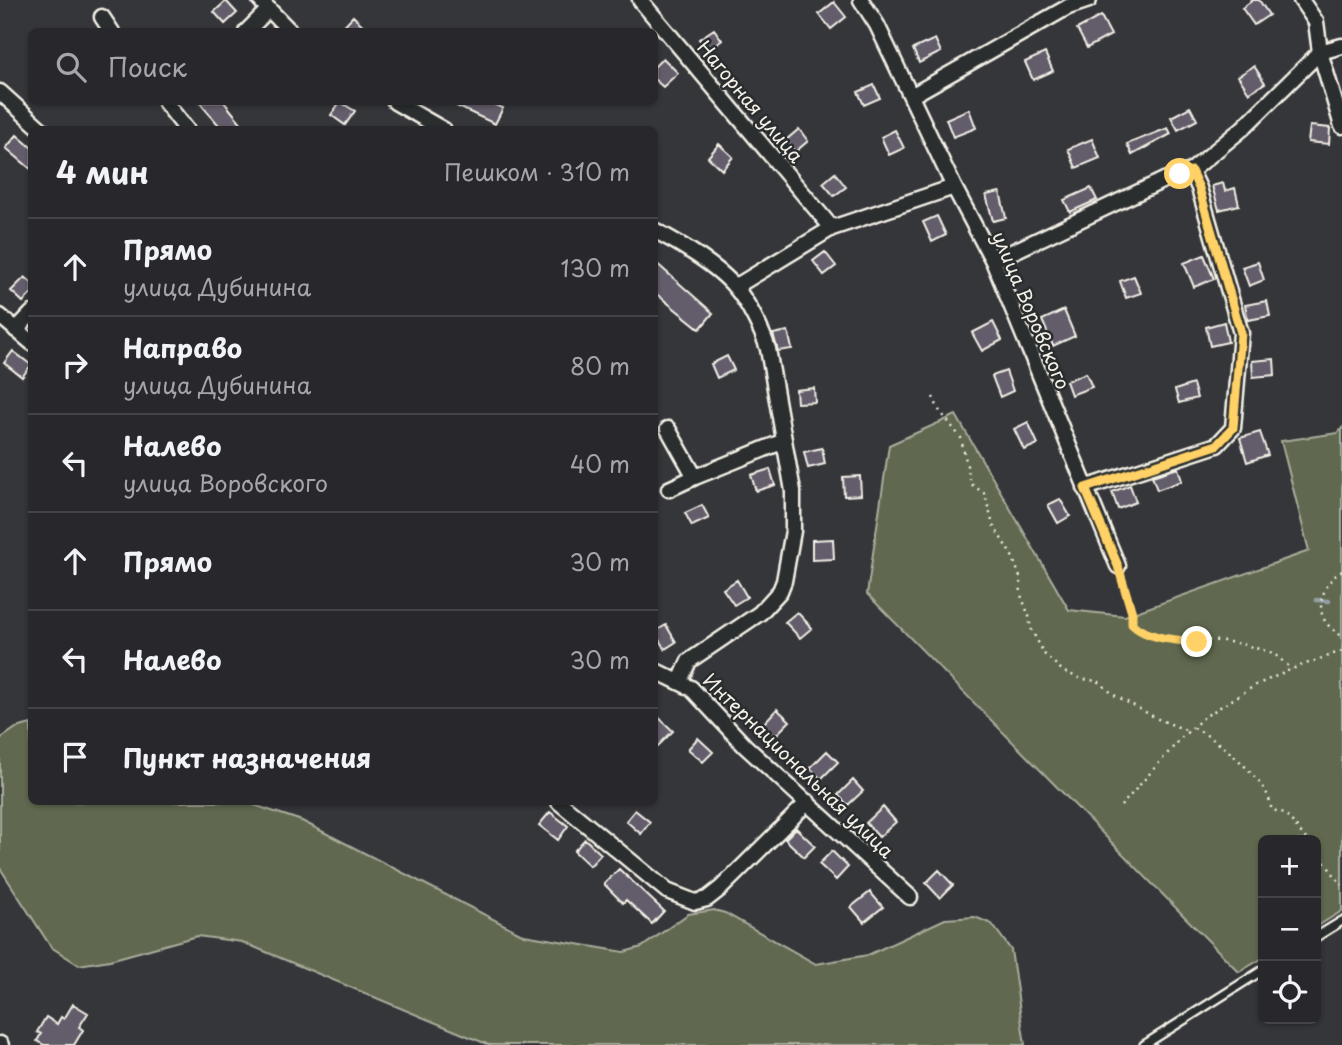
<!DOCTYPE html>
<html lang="ru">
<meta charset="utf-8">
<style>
:root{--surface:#28282c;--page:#303034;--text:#f1f3f6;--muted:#a5a6a9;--line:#444448}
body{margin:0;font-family:"Playpen Sans",sans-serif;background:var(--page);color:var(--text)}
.controls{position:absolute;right:21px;bottom:21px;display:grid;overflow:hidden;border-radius:10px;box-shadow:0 2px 5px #0004}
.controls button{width:63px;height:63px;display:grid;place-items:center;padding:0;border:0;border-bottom:2px solid var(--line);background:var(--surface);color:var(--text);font:35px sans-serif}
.stop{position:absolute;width:21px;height:21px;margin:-16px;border:5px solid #ffd166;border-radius:50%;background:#fff}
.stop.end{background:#ffd166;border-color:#fff;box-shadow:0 2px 7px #0008}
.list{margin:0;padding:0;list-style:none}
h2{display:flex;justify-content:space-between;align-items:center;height:91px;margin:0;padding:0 28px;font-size:30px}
h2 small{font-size:23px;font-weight:400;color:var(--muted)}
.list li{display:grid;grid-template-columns:46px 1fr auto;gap:21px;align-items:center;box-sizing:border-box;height:98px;padding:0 28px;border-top:2px solid var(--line)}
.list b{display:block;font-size:26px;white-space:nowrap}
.list p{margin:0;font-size:23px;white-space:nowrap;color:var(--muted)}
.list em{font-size:23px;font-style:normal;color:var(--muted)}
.icon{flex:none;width:38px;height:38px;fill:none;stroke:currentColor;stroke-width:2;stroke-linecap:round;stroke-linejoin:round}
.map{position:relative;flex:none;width:1342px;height:1045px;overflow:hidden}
.search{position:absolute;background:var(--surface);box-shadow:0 2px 5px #0004;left:28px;top:28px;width:630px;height:77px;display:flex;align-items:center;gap:18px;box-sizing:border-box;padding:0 24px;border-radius:10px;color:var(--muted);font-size:26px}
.panel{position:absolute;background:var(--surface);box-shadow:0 2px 5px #0004;left:28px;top:126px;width:630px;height:679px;border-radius:10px}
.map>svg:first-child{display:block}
</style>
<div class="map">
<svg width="1342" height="1045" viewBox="0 0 1342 1045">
<rect width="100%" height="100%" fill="#35363a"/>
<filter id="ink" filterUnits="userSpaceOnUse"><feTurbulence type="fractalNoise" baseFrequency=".0143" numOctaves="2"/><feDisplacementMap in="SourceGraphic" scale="14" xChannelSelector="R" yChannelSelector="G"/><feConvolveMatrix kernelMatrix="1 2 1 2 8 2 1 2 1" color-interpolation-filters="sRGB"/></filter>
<g filter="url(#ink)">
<path fill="#616950" stroke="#aaad9c" stroke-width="2" d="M 956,415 L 1069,610 L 1125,616 L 1309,551 L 1281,441 L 1338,433 L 1342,428 L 1342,911 L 1316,927 L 1316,840 L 1263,840 L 1263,958 L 1239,972 L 867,594 L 889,445 Z
M 31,724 L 32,802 L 245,802 L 302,821 L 524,935 L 624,952 L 642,947 L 688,914 L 714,910 L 725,913 L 816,964 L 868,955 L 945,919 L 975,917 L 992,924 L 1011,950 L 1025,1045 L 489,1045 L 242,942 L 197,936 L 110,960 L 79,965 L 51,947 L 0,868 L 0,739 L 16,728 Z"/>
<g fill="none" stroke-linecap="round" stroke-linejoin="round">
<path stroke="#949ea4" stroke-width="4.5" d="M 1316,600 L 1329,601"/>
</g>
<path fill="#635b6b" stroke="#f4f1e8" stroke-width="2" d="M 1253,0 L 1259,0 L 1269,15 L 1254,25 L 1242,8 Z
M 226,1 L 237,13 L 225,24 L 214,12 Z
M 834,2 L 846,17 L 831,29 L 819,14 Z
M 353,16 L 370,32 L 338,32 Z
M 1101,16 L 1111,35 L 1087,48 L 1077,29 Z
M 714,29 L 722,40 L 708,51 L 699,39 Z
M 935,39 L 941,52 L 919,63 L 913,49 Z
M 1045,53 L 1053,71 L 1033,80 L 1025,62 Z
M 663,58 L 678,73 L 663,87 L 654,79 L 654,67 Z
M 1254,66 L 1265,83 L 1249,93 L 1238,76 Z
M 874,85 L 880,98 L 864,105 L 858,92 Z
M 199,102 L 224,102 L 247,130 L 223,130 Z
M 340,102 L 355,111 L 345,125 L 331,115 Z
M 448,102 L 488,102 L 503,108 L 495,124 Z
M 1190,107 L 1197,120 L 1178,130 L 1171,117 Z
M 969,109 L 976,128 L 953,137 L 946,119 Z
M 1310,126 L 1330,128 L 1329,144 L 1308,142 Z
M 1168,128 L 1171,134 L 1132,155 L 1127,144 Z
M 799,129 L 808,141 L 795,152 L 786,140 Z
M 895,130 L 904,148 L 889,155 L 881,137 Z
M 17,135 L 32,148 L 32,170 L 6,148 Z
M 1092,139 L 1100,158 L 1076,168 L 1068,149 Z
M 719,144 L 733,157 L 722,170 L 708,157 Z
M 835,173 L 846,187 L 834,196 L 823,183 Z
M 1223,183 L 1225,191 L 1235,188 L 1239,205 L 1219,210 L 1212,186 Z
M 1091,188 L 1097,200 L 1070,212 L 1064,200 Z
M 1000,192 L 1006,218 L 993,221 L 986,195 Z
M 937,216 L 946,235 L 932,242 L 923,222 Z
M 825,252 L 836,266 L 824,275 L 813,261 Z
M 1204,255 L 1214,279 L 1194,287 L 1184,263 Z
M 654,261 L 713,313 L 700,329 L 654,292 Z
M 1258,262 L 1264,280 L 1249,286 L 1242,267 Z
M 1134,276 L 1141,293 L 1126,298 L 1120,281 Z
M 25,277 L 32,283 L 32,293 L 23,302 L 11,291 Z
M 1267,301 L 1270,316 L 1248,320 L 1245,305 Z
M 1064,310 L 1075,336 L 1053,346 L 1042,320 Z
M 993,322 L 1002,340 L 982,351 L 972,333 Z
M 1224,322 L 1228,342 L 1210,346 L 1206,327 Z
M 788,331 L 792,349 L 778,351 L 773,334 Z
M 13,351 L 31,365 L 22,377 L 4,363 Z
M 727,356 L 734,370 L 717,378 L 711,364 Z
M 1274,359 L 1275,375 L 1253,377 L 1252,361 Z
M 1006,371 L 1013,391 L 1000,397 L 992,376 Z
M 1086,373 L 1092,387 L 1071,395 L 1066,381 Z
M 1193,384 L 1197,398 L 1179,403 L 1175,390 Z
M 814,388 L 815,402 L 797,403 L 796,390 Z
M 1028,422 L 1038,444 L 1024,450 L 1014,429 Z
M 1260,432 L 1268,455 L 1247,462 L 1240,438 Z
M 822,448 L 825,464 L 808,468 L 804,452 Z
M 1178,468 L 1182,481 L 1157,490 L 1152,476 Z
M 770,469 L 775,485 L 756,491 L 751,475 Z
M 860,476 L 861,495 L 844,496 L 843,477 Z
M 1130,485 L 1136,502 L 1118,509 L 1112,492 Z
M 1060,499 L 1070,516 L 1058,523 L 1048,505 Z
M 702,505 L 709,518 L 692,526 L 685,513 Z
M 833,539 L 834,559 L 812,560 L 812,540 Z
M 737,580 L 747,597 L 734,605 L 723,589 Z
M 797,612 L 812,628 L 800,638 L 785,622 Z
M 666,625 L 676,642 L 665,649 L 654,632 Z
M 777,709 L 790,721 L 774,737 L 762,725 Z
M 654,713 L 673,731 L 654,750 Z
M 698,738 L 713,752 L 703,762 L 688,749 Z
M 827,751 L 838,762 L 821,779 L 810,768 Z
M 853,780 L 863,791 L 848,805 L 838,795 Z
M 883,807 L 896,822 L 879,837 L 866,823 Z
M 635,810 L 650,822 L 641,834 L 626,821 Z
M 550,812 L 568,826 L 558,840 L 539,825 Z
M 796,828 L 815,846 L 804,857 L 785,839 Z
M 585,839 L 601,854 L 590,866 L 574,851 Z
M 832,851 L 848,867 L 836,880 L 819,864 Z
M 619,869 L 664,911 L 652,924 L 626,900 L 623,903 L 604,884 Z
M 939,870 L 953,885 L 940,898 L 926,883 Z
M 870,892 L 883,907 L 864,922 L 851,907 Z
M 73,1004 L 88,1013 L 79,1027 L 83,1030 L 74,1045 L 44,1045 L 37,1041 L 41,1034 L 37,1032 L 46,1017 L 57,1024 L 61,1017 L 64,1019 Z"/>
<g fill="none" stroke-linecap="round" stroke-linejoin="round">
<defs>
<path id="service" d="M 1316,937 L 1342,921
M 1144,1045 L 1263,970"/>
<path id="minor" d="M 260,0 L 291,32
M 640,0 L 832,228
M 861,0 L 877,25 L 954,187 L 993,261 L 1118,566
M 1301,0 L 1316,22 L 1320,52 L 1342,126
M 102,17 L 112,32
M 246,32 L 269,9
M 0,92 L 42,130
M 911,96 L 1068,7 L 1089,0
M 165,102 L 187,130
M 395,102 L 444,130
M 654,230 C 679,243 718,266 735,287 C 748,302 762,330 768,349 L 793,491 L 793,531 L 784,581 L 780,591 L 760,613 L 689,661 L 680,681
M 993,261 L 1164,180 L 1191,171 L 1243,128 L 1320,52 L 1342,46
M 735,287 L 832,228 L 954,187
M 0,316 L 32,343
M 16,330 L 32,313
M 668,429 L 695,477 L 784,441
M 1085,488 L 1217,445 L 1233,428 L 1241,333 L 1199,188 L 1191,171
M 669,489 L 695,477
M 654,670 L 691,688 L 745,746 L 910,897
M 559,802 L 667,891 L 695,902 L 707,899 L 721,888 L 808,802
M 0,1044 L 1,1045"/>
</defs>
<use href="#service" stroke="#f4f1e8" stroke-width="12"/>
<use href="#minor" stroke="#f4f1e8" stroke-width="19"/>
<path stroke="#f4f1e8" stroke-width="2.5" stroke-dasharray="2 5" stroke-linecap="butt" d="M 933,397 L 939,410 L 961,438 L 971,484 L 985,494 L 993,525 L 1012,556 L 1020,577 L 1021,595 L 1030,619 L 1030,627 L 1045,655 L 1064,672 L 1082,679 L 1098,681 L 1114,695 L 1158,719 L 1188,731
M 1342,571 C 1325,580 1312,609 1329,626 C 1332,629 1338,633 1342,637
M 1122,579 L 1132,613 L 1132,624 L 1136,628 L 1171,639 L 1224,641 L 1245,645 L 1273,653 L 1292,669
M 1194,728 C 1219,740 1253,770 1267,794 C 1270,799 1270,805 1272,810 L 1285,813 L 1307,840
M 1121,806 L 1182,737 L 1204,717 L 1256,685 L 1292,669 L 1342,651
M 1316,851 L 1342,885"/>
<use href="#service" stroke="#2a2d2e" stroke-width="7"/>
<use href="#minor" stroke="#2a2d2e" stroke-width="14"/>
</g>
</g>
<g fill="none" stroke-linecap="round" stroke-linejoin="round" filter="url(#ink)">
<path stroke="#ffd166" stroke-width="9" d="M 1180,174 L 1191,171 L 1199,188 L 1241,333 L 1233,428 L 1217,445 L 1085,488 L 1118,566 L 1132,613 L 1132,624 C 1147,639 1177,640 1197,642"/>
</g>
<g text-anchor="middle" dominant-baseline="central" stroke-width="5" stroke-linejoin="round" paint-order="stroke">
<g font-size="19" fill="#f4f1e8" stroke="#2a2d2e">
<text transform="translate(751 101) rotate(50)">Нагорная улица</text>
<text transform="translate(1032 310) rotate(67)">улица Воровского</text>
<text transform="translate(799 765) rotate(44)">Интернациональная улица</text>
</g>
</g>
</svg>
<div class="controls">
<button>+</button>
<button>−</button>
<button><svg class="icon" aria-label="locate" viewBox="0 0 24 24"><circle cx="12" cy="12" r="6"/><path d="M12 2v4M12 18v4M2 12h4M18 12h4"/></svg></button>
</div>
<div class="stop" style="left:1180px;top:174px"></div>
<div class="stop end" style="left:1197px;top:642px"></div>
<div class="search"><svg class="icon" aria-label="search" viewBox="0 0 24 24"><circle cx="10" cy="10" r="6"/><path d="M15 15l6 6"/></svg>Поиск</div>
<section class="panel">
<h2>4 мин<small>Пешком · 310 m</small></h2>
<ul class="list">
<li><svg class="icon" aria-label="ahead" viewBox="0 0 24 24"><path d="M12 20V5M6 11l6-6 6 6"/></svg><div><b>Прямо</b><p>улица Дубинина</p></div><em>130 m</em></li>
<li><svg class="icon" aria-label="right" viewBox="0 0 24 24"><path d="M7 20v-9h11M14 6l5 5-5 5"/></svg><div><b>Направо</b><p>улица Дубинина</p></div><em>80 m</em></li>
<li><svg class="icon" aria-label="left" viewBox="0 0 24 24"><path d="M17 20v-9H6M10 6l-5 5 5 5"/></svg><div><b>Налево</b><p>улица Воровского</p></div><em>40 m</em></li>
<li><svg class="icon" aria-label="ahead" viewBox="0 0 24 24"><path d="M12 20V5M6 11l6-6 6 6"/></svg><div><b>Прямо</b></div><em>30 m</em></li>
<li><svg class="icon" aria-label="left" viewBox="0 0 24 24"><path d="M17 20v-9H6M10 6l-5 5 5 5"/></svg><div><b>Налево</b></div><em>30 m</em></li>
<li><svg class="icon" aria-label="arrive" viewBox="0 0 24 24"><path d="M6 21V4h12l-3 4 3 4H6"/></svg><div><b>Пункт назначения</b></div></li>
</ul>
</section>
</div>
